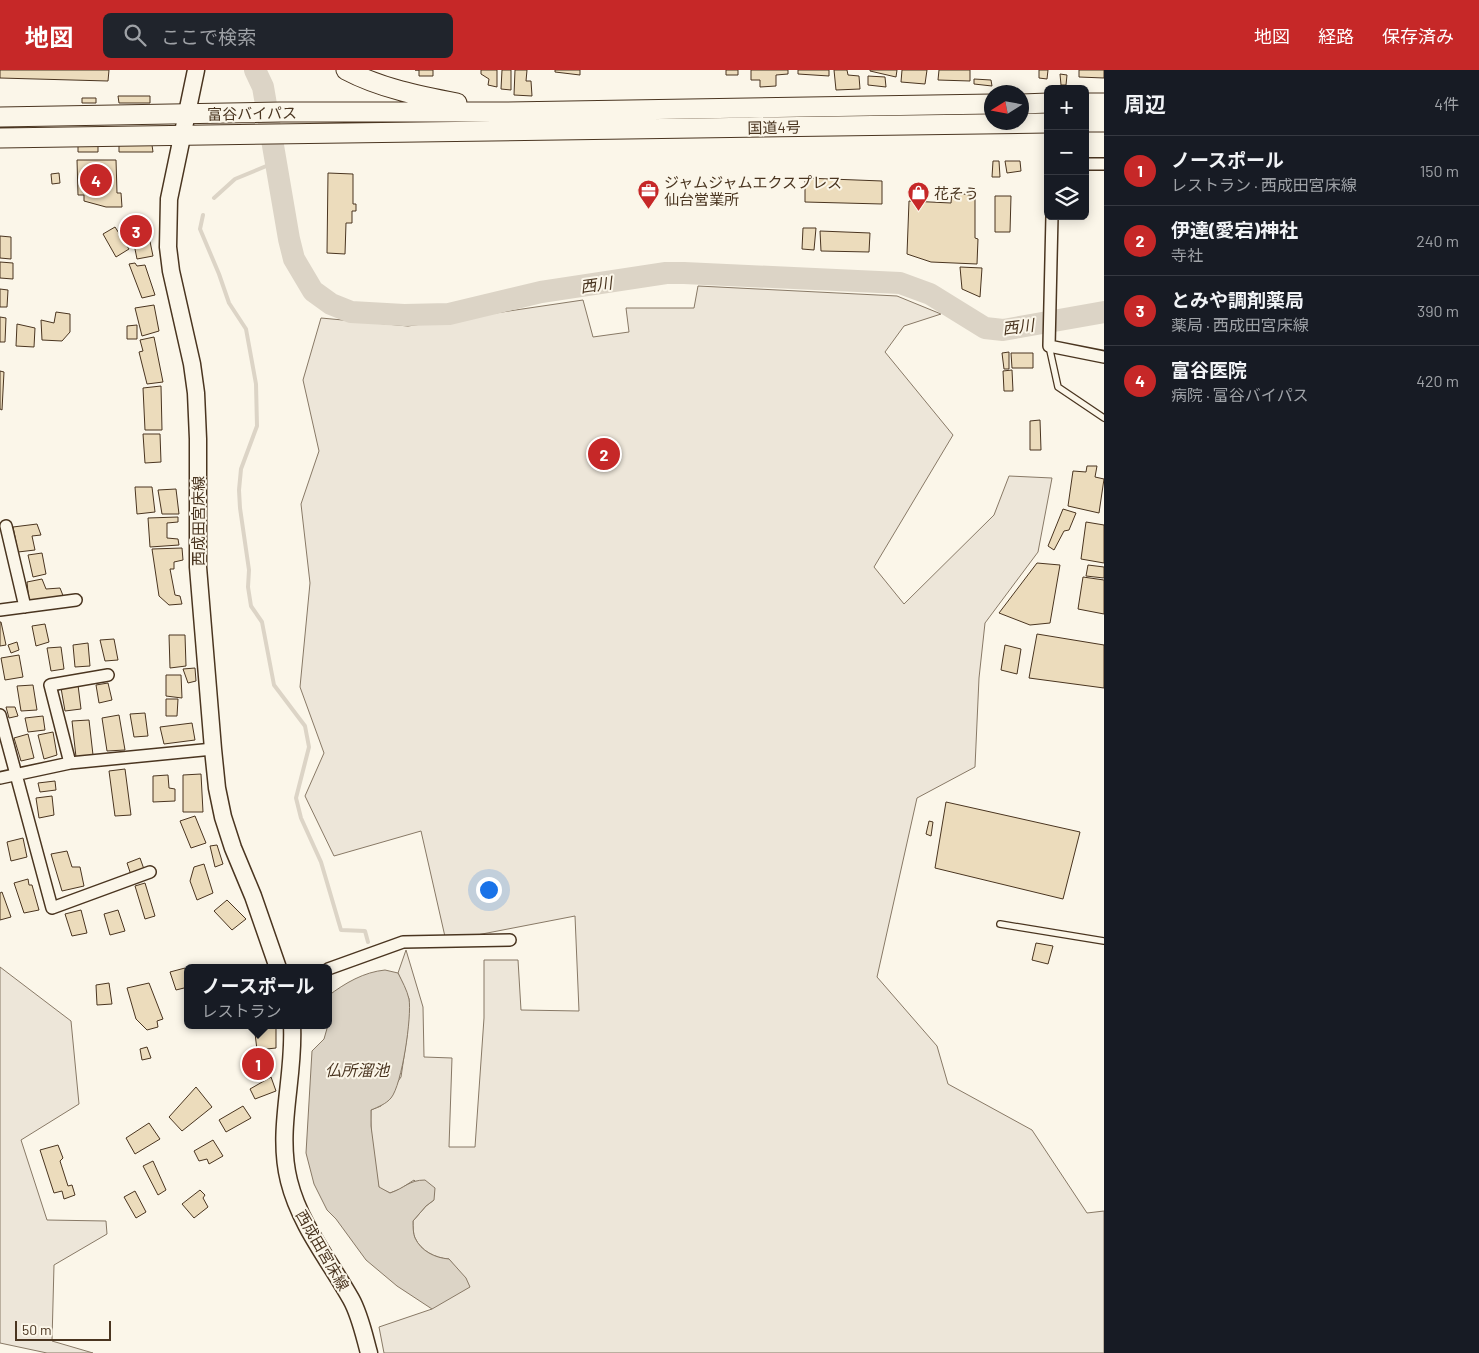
<!DOCTYPE html>
<html lang="ja">
<meta charset="utf-8">
<style>
:root{--surface:#171b24;--page:#20242c;--text:#f1f3f6;--muted:#9ea1a6;--line:#363941;--accent:#c62828}
body{margin:0;font-family:Barlow,"Noto Sans JP",sans-serif;background:var(--page);color:var(--text)}
.controls{position:absolute;right:15px;top:15px;display:grid;overflow:hidden;border-radius:8px;box-shadow:0 2px 12px #0003}
.controls button{width:45px;height:45px;display:grid;place-items:center;padding:0;border:0;border-bottom:1px solid var(--line);background:var(--surface);color:var(--text);font:25px sans-serif}
.compass{position:absolute;left:984px;top:15px;width:45px;height:45px;border-radius:50%;background:var(--surface);box-shadow:0 2px 12px #0003;rotate:259deg}
.scale{position:absolute;left:15px;bottom:12px;width:96px;box-sizing:border-box;padding-left:5px;border:2px solid #4a3520;border-top:0;font-size:14px;line-height:18px;white-space:nowrap;color:#4a3520;-webkit-text-stroke:4px #fbf6e9;paint-order:stroke}
.you{position:absolute;left:488px;top:819px;width:18px;height:18px;margin:-12px;border:4px solid #fff;border-radius:50%;background:#1a73e8;box-shadow:0 0 0 8px #1a73e833}
.badge{display:grid;place-items:center;width:32px;height:32px;border-radius:50%;background:var(--accent);color:#fff;font-size:16px;font-weight:700}
.pin{position:absolute;translate:-50% -50%;border:2px solid #fff;box-shadow:0 1px 5px #0006}
.popup{position:absolute;left:184px;top:894px;width:148px;height:65px;box-sizing:border-box;display:grid;place-content:center;border-radius:8px;background:var(--surface);filter:drop-shadow(0 1px 4px #0005);font-size:16px;white-space:nowrap;color:var(--muted)}
.popup b{font-size:19px;color:var(--text)}
.popup::after{content:'';position:absolute;left:50%;top:100%;margin-left:-10px;border:10px solid transparent;border-top-color:var(--surface)}
.list{margin:0;padding:0;list-style:none}
h2{display:flex;justify-content:space-between;align-items:center;height:65px;margin:0;padding:0 20px;font-size:21px}
h2 small{font-size:16px;font-weight:400;color:var(--muted)}
.list li{display:grid;grid-template-columns:32px 1fr auto;gap:15px;align-items:center;box-sizing:border-box;height:70px;padding:0 20px;border-top:1px solid var(--line)}
.list b{display:block;font-size:19px;white-space:nowrap}
.list p{margin:0;font-size:16px;white-space:nowrap;color:var(--muted)}
.list em{font-size:16px;font-style:normal;color:var(--muted)}
.icon{flex:none;width:28px;height:28px;fill:none;stroke:currentColor;stroke-width:2;stroke-linecap:round;stroke-linejoin:round}
.map{position:relative;flex:none;width:1104px;height:1283px;overflow:hidden}
header{display:flex;align-items:center;gap:30px;box-sizing:border-box;height:70px;padding:0 25px;background:var(--accent);color:#fff}
header strong{font-size:24px}
nav{display:flex;gap:28px;margin-inline-start:auto;font-size:18px}
.search{width:350px;height:45px;background:var(--page);display:flex;align-items:center;gap:12px;box-sizing:border-box;padding:0 18px;border-radius:8px;color:var(--muted);font-size:19px}
main{display:flex}
aside{flex:1;background:var(--surface)}
.map>svg:first-child{display:block}
</style>
<header>
<strong>地図</strong>
<div class="search"><svg class="icon" aria-label="search" viewBox="0 0 24 24"><circle cx="10" cy="10" r="6"/><path d="M15 15l6 6"/></svg>ここで検索</div>
<nav><a>地図</a><a>経路</a><a>保存済み</a></nav>
</header>
<main>
<div class="map">
<svg width="1104" height="1283" viewBox="0 0 1104 1283">
<rect width="100%" height="100%" fill="#fbf6e9"/>
<path fill="#ede6d9" stroke="#887966" d="M 698,216 L 897,226 L 941,244 L 904,256 L 885,282 L 953,365 L 874,497 L 904,534 L 994,445 L 1009,406 L 1052,408 L 1038,482 L 985,553 L 979,608 L 975,697 L 917,728 L 877,907 L 937,976 L 948,1014 L 1032,1060 L 1087,1143 L 1104,1141 L 1104,1283 L 384,1283 L 379,1257 L 432,1239 L 455,1197 L 449,1189 C 435,1188 421,1181 415,1168 C 413,1164 413,1157 413,1151 L 426,1136 L 434,1130 L 414,1110 L 400,1119 L 390,1123 L 379,1118 C 374,1092 370,1066 371,1040 L 381,1036 L 401,1007 L 407,966 L 409,929 L 398,903 L 406,880 L 423,937 L 424,987 L 452,988 L 449,1077 L 475,1077 L 484,948 L 484,890 L 518,890 L 521,940 L 579,941 L 575,846 L 446,871 L 421,761 L 334,786 L 305,726 L 324,683 L 300,617 L 310,513 L 301,434 L 319,381 L 303,310 L 321,248 L 408,256 L 583,230 L 593,267 L 629,262 L 626,238 L 694,238 Z
M 0,897 L 71,951 L 79,1034 L 21,1070 L 47,1150 L 106,1151 L 107,1164 L 54,1195 L 52,1271 L 93,1283 L 47,1283 L 0,1273 Z"/>
<path fill="#dcd4c6" stroke="#887966" d="M 385,900 L 398,903 C 402,911 407,920 409,929 C 412,946 402,1015 391,1028 C 386,1034 378,1037 371,1040 L 371,1056 L 379,1117 L 390,1123 C 405,1118 409,1110 425,1110 L 435,1118 L 434,1130 L 426,1136 L 413,1151 C 413,1156 413,1164 415,1168 C 421,1181 435,1188 449,1189 L 466,1208 L 470,1217 L 432,1239 L 397,1216 L 366,1190 L 336,1149 L 327,1140 L 314,1114 L 306,1083 L 312,981 L 324,969 L 328,955 L 328,926 C 345,913 364,902 385,900 Z"/>
<g fill="none" stroke-linecap="round" stroke-linejoin="round">
<path stroke="#dcd4c6" stroke-width="4" d="M 214,128 L 235,109 L 276,92
M 203,145 L 200,159 L 219,204 L 229,233 L 246,259 L 256,314 L 257,356 L 241,399 L 239,420 L 240,438 L 249,500 L 248,517 L 251,536 L 262,552 L 274,615 L 305,656 L 309,677 L 296,728 L 301,748 L 321,792 L 341,860 L 365,861 L 368,872"/>
<path stroke="#dcd4c6" stroke-width="22" d="M 255,0 L 263,17 L 289,169 L 294,189 L 313,221 L 331,234 L 351,242 L 404,245 L 449,244 L 541,222 L 666,203 L 684,203 L 900,213 L 930,224 L 985,258 L 1003,260 L 1104,242"/>
</g>
<path fill="#ecdcbc" stroke="#4a3520" d="M 0,0 L 109,0 L 108,11 L 0,8 Z
M 415,0 L 433,0 L 433,6 L 419,6 L 419,0 Z
M 481,0 L 497,0 L 497,17 L 488,15 L 489,9 L 481,4 Z
M 502,0 L 511,0 L 511,20 L 501,19 Z
M 515,0 L 527,0 L 526,11 L 531,11 L 532,26 L 514,25 Z
M 555,0 L 580,0 L 580,5 L 555,2 Z
M 726,0 L 738,0 L 738,5 L 726,5 Z
M 751,0 L 788,0 L 788,4 L 776,5 L 776,16 L 760,17 L 760,10 L 751,10 Z
M 798,0 L 829,0 L 829,6 L 798,4 Z
M 834,0 L 847,0 L 848,5 L 859,6 L 860,19 L 836,20 Z
M 870,0 L 897,0 L 896,7 L 870,1 Z
M 902,0 L 927,0 L 925,14 L 901,12 Z
M 939,0 L 970,0 L 970,11 L 938,10 Z
M 1039,0 L 1048,0 L 1047,9 L 1039,8 Z
M 1079,0 L 1104,0 L 1104,8 L 1079,7 Z
M 1060,4 L 1067,5 L 1066,15 L 1061,15 Z
M 868,6 L 885,7 L 886,17 L 868,15 Z
M 974,9 L 991,10 L 992,16 L 974,14 Z
M 118,26 L 150,26 L 150,33 L 119,33 Z
M 82,28 L 96,28 L 96,33 L 82,33 Z
M 119,75 L 152,75 L 153,82 L 119,82 Z
M 78,76 L 98,76 L 98,82 L 78,82 Z
M 77,90 L 116,90 L 117,123 L 121,123 L 122,137 L 106,137 L 84,131 L 84,125 L 78,125 Z
M 993,91 L 999,91 L 1000,107 L 992,107 Z
M 1005,91 L 1020,91 L 1021,101 L 1007,103 Z
M 59,103 L 60,113 L 52,114 L 51,104 Z
M 328,103 L 353,104 L 353,134 L 356,134 L 356,141 L 352,141 L 352,153 L 346,153 L 345,184 L 327,183 Z
M 805,108 L 882,111 L 882,134 L 805,132 Z
M 952,122 L 975,126 L 975,168 L 978,169 L 977,194 L 931,192 L 907,184 L 909,131 L 951,133 Z
M 995,126 L 1011,126 L 1010,162 L 995,162 Z
M 140,150 L 141,158 L 147,157 L 153,186 L 137,189 L 134,174 L 139,173 L 138,168 L 129,170 L 125,152 Z
M 115,157 L 129,179 L 116,187 L 103,164 Z
M 803,158 L 816,158 L 814,180 L 802,179 Z
M 820,161 L 870,163 L 869,182 L 821,181 Z
M 0,166 L 11,167 L 11,189 L 0,188 Z
M 0,192 L 13,193 L 13,209 L 0,208 Z
M 135,193 L 137,196 L 145,195 L 155,225 L 142,228 L 129,194 Z
M 960,197 L 982,198 L 980,227 L 962,219 Z
M 0,219 L 8,220 L 7,237 L 0,237 Z
M 154,235 L 159,261 L 142,266 L 135,238 Z
M 56,242 L 70,244 L 70,262 L 62,271 L 42,270 L 41,250 L 54,253 Z
M 0,247 L 6,248 L 5,272 L 0,272 Z
M 17,254 L 35,258 L 34,277 L 16,276 Z
M 137,255 L 137,269 L 127,269 L 127,256 Z
M 154,267 L 163,312 L 147,314 L 139,282 L 143,281 L 140,270 Z
M 1009,282 L 1009,299 L 1004,299 L 1002,283 Z
M 1011,283 L 1033,283 L 1033,298 L 1012,298 Z
M 1012,300 L 1013,321 L 1004,321 L 1003,301 Z
M 0,301 L 4,302 L 2,340 L 0,339 Z
M 161,316 L 162,360 L 145,360 L 143,318 Z
M 1040,350 L 1041,380 L 1030,380 L 1030,351 Z
M 143,364 L 160,364 L 161,392 L 145,393 Z
M 1087,396 L 1097,396 L 1095,407 L 1104,409 L 1099,443 L 1068,436 L 1073,401 L 1086,402 Z
M 135,417 L 152,417 L 155,442 L 137,444 Z
M 176,419 L 179,444 L 162,444 L 158,420 Z
M 1063,439 L 1076,443 L 1069,460 L 1064,461 L 1054,480 L 1048,476 Z
M 178,447 L 178,452 L 167,453 L 167,468 L 178,469 L 179,475 L 150,477 L 148,448 Z
M 1086,452 L 1104,455 L 1104,493 L 1081,489 Z
M 37,454 L 41,465 L 32,466 L 35,480 L 18,482 L 13,457 Z
M 182,478 L 183,490 L 174,492 L 174,499 L 170,499 L 175,525 L 180,526 L 182,534 L 169,535 L 159,526 L 152,479 Z
M 42,483 L 46,504 L 33,507 L 28,485 Z
M 1037,493 L 1060,495 L 1050,553 L 1030,555 L 999,543 Z
M 1088,495 L 1104,497 L 1104,508 L 1086,506 Z
M 1083,507 L 1104,510 L 1104,544 L 1078,539 Z
M 42,509 L 46,519 L 60,518 L 64,528 L 29,532 L 27,512 Z
M 0,552 L 1,552 L 6,575 L 0,576 Z
M 45,554 L 49,572 L 36,576 L 32,556 Z
M 1037,564 L 1104,575 L 1104,618 L 1029,608 Z
M 169,565 L 185,565 L 186,596 L 170,598 Z
M 114,569 L 118,590 L 105,591 L 100,570 Z
M 17,572 L 19,580 L 11,583 L 8,575 Z
M 88,573 L 90,596 L 75,597 L 73,575 Z
M 1005,575 L 1021,579 L 1017,604 L 1001,600 Z
M 61,577 L 64,599 L 51,601 L 47,578 Z
M 19,585 L 23,607 L 5,610 L 1,588 Z
M 195,598 L 196,611 L 188,613 L 183,599 Z
M 166,605 L 181,605 L 182,628 L 166,626 Z
M 108,613 L 112,630 L 99,633 L 96,615 Z
M 33,615 L 37,640 L 21,641 L 17,616 Z
M 78,615 L 81,639 L 65,641 L 61,618 Z
M 166,629 L 178,629 L 177,646 L 166,646 Z
M 6,637 L 15,637 L 18,646 L 9,648 Z
M 145,643 L 148,666 L 134,667 L 130,644 Z
M 119,645 L 125,680 L 107,681 L 102,648 Z
M 43,646 L 45,660 L 28,662 L 25,648 Z
M 89,650 L 93,685 L 76,687 L 72,651 Z
M 192,653 L 195,670 L 164,674 L 160,657 Z
M 53,662 L 57,685 L 44,689 L 38,665 Z
M 28,664 L 34,688 L 21,691 L 14,668 Z
M 125,699 L 131,745 L 115,746 L 109,701 Z
M 201,704 L 203,742 L 183,742 L 183,705 Z
M 168,705 L 169,718 L 175,719 L 175,731 L 153,732 L 153,706 Z
M 55,711 L 56,720 L 40,722 L 38,713 Z
M 52,726 L 54,745 L 39,748 L 36,728 Z
M 946,732 L 1080,762 L 1063,829 L 935,798 Z
M 195,746 L 206,773 L 191,778 L 180,751 Z
M 929,751 L 933,752 L 931,766 L 926,764 Z
M 23,768 L 27,787 L 11,791 L 7,772 Z
M 217,775 L 223,794 L 215,797 L 210,776 Z
M 67,781 L 72,797 L 80,797 L 84,816 L 62,821 L 51,784 Z
M 140,788 L 145,802 L 131,805 L 127,793 Z
M 204,794 L 213,823 L 197,830 L 190,811 L 194,797 Z
M 28,809 L 29,815 L 32,815 L 39,840 L 24,843 L 14,813 Z
M 145,813 L 155,846 L 145,849 L 135,816 Z
M 2,822 L 11,847 L 0,850 L 0,823 Z
M 227,830 L 246,849 L 232,860 L 214,841 Z
M 81,840 L 87,863 L 72,866 L 65,844 Z
M 118,840 L 125,861 L 110,865 L 104,844 Z
M 1036,873 L 1053,876 L 1048,894 L 1032,890 Z
M 185,898 L 188,906 L 188,917 L 176,920 L 170,902 Z
M 109,913 L 112,934 L 97,935 L 96,915 Z
M 149,913 L 163,949 L 157,951 L 158,957 L 147,960 L 136,949 L 127,918 Z
M 254,955 L 276,955 L 276,978 L 257,980 Z
M 147,977 L 151,988 L 142,990 L 140,979 Z
M 271,1007 L 276,1021 L 255,1029 L 250,1019 Z
M 196,1017 L 212,1037 L 182,1061 L 169,1047 Z
M 243,1036 L 251,1048 L 226,1062 L 219,1050 Z
M 149,1053 L 160,1069 L 135,1084 L 126,1068 Z
M 213,1070 L 223,1086 L 209,1094 L 207,1089 L 199,1091 L 194,1081 Z
M 58,1075 L 63,1088 L 60,1091 L 68,1116 L 72,1115 L 75,1125 L 64,1129 L 62,1121 L 54,1123 L 40,1080 Z
M 153,1091 L 166,1120 L 158,1125 L 143,1096 Z
M 200,1120 L 205,1125 L 203,1128 L 208,1137 L 194,1148 L 182,1134 Z
M 135,1121 L 146,1142 L 136,1148 L 124,1127 Z"/>
<g fill="none" stroke-linecap="round" stroke-linejoin="round">
<defs>
<path id="service" d="M 1049,276 L 1058,317 L 1104,348
M 1000,854 L 1104,871"/>
<path id="minor" d="M 1085,94 L 1104,94
M 1052,146 L 1049,276 L 1104,287
M 6,456 L 25,537
M 0,540 L 76,530
M 0,645 L 52,838 L 150,802
M 70,693 L 50,615 L 108,605
M 0,708 L 70,693 L 213,679
M 328,899 L 403,872 L 510,870"/>
<path id="secondary" d="M 196,0 L 169,129 L 168,177 L 171,201 L 192,294 L 196,323 L 198,369 L 198,497 L 213,679 L 217,718 L 223,747 L 233,778 L 253,826 L 278,898
M 292,955 C 295,1007 276,1060 289,1111 C 300,1155 329,1190 351,1229 C 360,1245 364,1265 369,1283"/>
<path id="trunk" d="M 346,0 C 380,18 420,26 457,33
M 1085,33 L 1104,33
M 1022,34 L 1048,33
M 0,47 L 280,42 L 503,42 L 992,34
M 1085,52 L 1104,52
M 0,68 L 1048,53"/>
</defs>
<use href="#service" stroke="#4a3520" stroke-width="8"/>
<use href="#minor" stroke="#4a3520" stroke-width="14"/>
<use href="#secondary" stroke="#4a3520" stroke-width="19"/>
<use href="#trunk" stroke="#4a3520" stroke-width="21"/>
<use href="#service" stroke="#fbf6e9" stroke-width="5.5"/>
<use href="#minor" stroke="#fbf6e9" stroke-width="11"/>
<use href="#secondary" stroke="#fbf6e9" stroke-width="16"/>
<use href="#trunk" stroke="#fbf6e9" stroke-width="19"/>
</g>
<defs>
<symbol id="office-pin" viewBox="-11 -11 22 30"><path d="M0 17L-7.5 6A9.5 9.5 0 1 1 7.5 6Z" fill="#c62828" stroke="#fbf6e9"/><path d="M-6-3h4V-5.5h4V-3h4V5H-6ZM-1-4.5V-3h2v-1.5ZM-6 0V1H6V0Z" fill="#fff"/></symbol>
<symbol id="shop-pin" viewBox="-11 -11 22 30"><path d="M0 17L-7.5 6A9.5 9.5 0 1 1 7.5 6Z" fill="#c62828" stroke="#fbf6e9"/><path d="M-5-2.5h2.3a2.7 3.5 0 0 1 5.4 0H5L5.5 6h-11ZM-1.5-2.5h3a1.5 2.3 0 0 0-3 0Z" fill="#fff"/></symbol>
</defs>
<g fill-rule="evenodd">
<use href="#office-pin" x="636" y="108" width="25" height="34"/>
<use href="#shop-pin" x="906" y="110" width="25" height="34"/>
</g>
<g text-anchor="middle" dominant-baseline="central" stroke-width="4" stroke-linejoin="round" paint-order="stroke">
<g font-size="15" fill="#4a3520" stroke="#fbf6e9">
<text transform="translate(252 43) rotate(-1)">富谷バイパス</text>
<text transform="translate(774 57) rotate(-1)">国道4号</text>
<text transform="translate(198 451) rotate(-90)">西成田宮床線</text>
<text transform="translate(323 1180) rotate(60)">西成田宮床線</text>
</g>
<g font-size="15" fill="#4a3520" stroke="#fbf6e9" text-anchor="start">
<text x="664" y="112">ジャムジャムエクスプレス<tspan x="664" dy="17">仙台営業所</tspan></text>
<text x="934" y="123">花そう</text>
</g>
<g font-size="16" font-style="italic" fill="#4a3520" stroke="#fbf6e9">
<text transform="translate(596 214) rotate(-8)">西川</text>
<text transform="translate(1018 256) rotate(-7)">西川</text>
<text x="357" y="999">仏所溜池</text>
</g>
</g>
</svg>
<div class="controls">
<button>+</button>
<button>−</button>
<button><svg class="icon" aria-label="layers" viewBox="0 0 24 24"><path d="M12 4l9 5-9 5-9-5zM3 14l9 5 9-5"/></svg></button>
</div>
<svg class="compass" viewBox="-18 -18 36 36"><path d="M0-13l5 13h-10z" fill="#e53935"/><path d="M0 13l5-13h-10z" fill="#9ea1a6"/></svg>
<div class="scale">50 m</div>
<div class="you"></div>
<div class="pin badge" style="left:258px;top:994px">1</div>
<div class="popup"><b>ノースポール</b>レストラン</div>
<div class="pin badge" style="left:604px;top:384px">2</div>
<div class="pin badge" style="left:136px;top:161px">3</div>
<div class="pin badge" style="left:96px;top:110px">4</div>
</div>
<aside>
<h2>周辺<small>4件</small></h2>
<ul class="list">
<li><span class="badge">1</span><div><b>ノースポール</b><p>レストラン · 西成田宮床線</p></div><em>150 m</em></li>
<li><span class="badge">2</span><div><b>伊達(愛宕)神社</b><p>寺社</p></div><em>240 m</em></li>
<li><span class="badge">3</span><div><b>とみや調剤薬局</b><p>薬局 · 西成田宮床線</p></div><em>390 m</em></li>
<li><span class="badge">4</span><div><b>富谷医院</b><p>病院 · 富谷バイパス</p></div><em>420 m</em></li>
</ul>
</aside>
</main>
